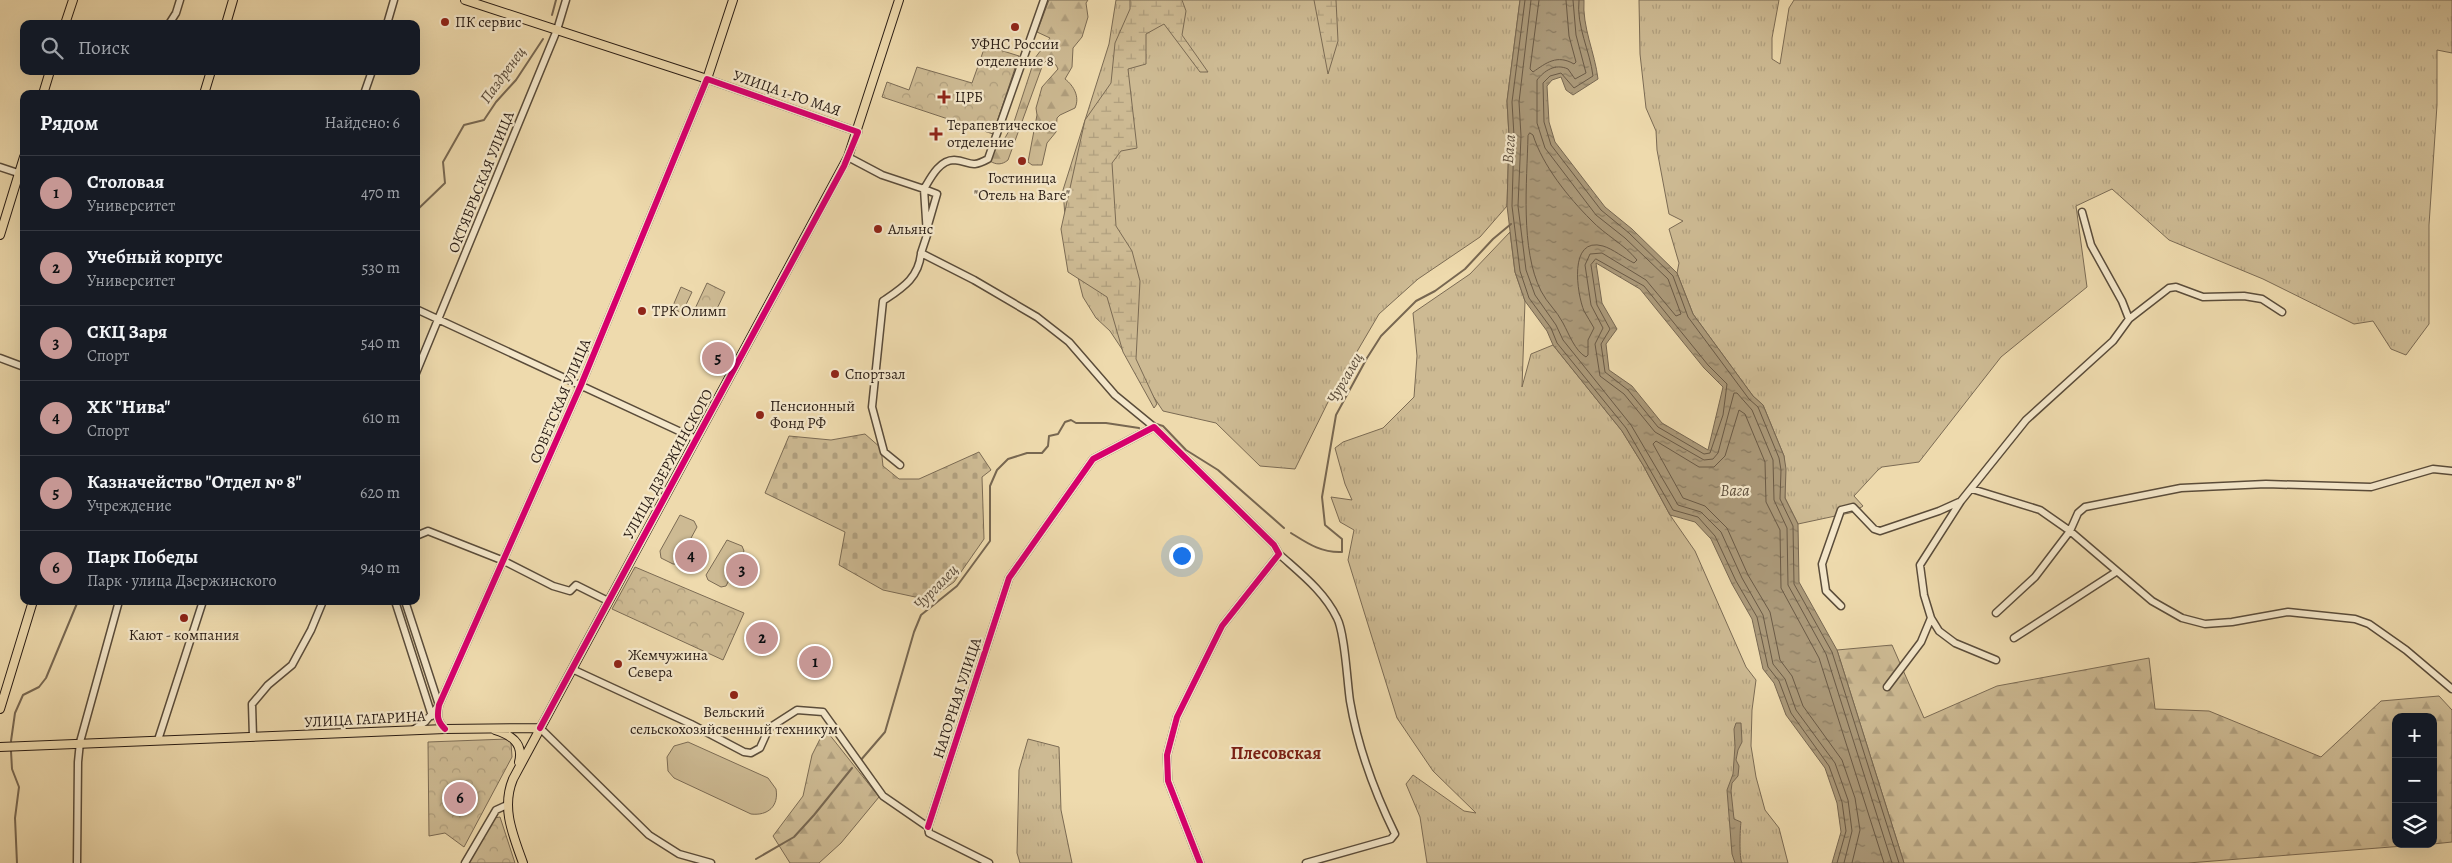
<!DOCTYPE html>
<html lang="ru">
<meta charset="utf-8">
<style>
:root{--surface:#171b24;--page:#20242c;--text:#f1f3f6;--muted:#9ea1a6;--line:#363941;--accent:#c59692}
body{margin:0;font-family:Alegreya,serif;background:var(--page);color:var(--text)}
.controls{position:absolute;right:15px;bottom:15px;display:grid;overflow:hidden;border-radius:10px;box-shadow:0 5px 20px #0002}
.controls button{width:45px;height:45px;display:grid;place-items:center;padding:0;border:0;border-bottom:1px solid var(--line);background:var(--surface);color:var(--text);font:25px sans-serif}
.you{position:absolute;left:1181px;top:555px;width:18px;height:18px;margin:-12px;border:4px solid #fff;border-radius:50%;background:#1a73e8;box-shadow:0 0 0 8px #1a73e833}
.badge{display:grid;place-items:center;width:32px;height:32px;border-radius:50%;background:var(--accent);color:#111;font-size:16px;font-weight:700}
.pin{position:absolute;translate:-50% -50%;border:2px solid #fff;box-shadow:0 1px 5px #0006}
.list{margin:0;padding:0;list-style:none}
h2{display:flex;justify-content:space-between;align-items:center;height:65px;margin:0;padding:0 20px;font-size:21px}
h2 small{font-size:16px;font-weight:400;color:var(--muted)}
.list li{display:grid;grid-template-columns:32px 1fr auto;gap:15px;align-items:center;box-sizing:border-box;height:75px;padding:0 20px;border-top:1px solid var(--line)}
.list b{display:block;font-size:19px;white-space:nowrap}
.list p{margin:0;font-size:16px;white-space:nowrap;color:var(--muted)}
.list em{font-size:16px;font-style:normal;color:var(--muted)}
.icon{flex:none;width:28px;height:28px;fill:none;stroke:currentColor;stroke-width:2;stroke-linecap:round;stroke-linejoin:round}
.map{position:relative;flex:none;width:2452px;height:863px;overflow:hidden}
.search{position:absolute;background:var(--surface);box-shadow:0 5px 20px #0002;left:20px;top:20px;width:400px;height:55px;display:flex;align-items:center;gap:12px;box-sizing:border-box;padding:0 18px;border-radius:10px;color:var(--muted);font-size:19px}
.panel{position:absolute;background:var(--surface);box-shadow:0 5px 20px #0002;left:20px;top:90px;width:400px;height:515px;border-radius:10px}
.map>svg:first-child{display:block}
</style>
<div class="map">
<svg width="2452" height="863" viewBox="0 0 2452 863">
<defs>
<pattern id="grass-tufts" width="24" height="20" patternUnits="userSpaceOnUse" patternTransform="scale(1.25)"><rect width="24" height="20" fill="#cdba93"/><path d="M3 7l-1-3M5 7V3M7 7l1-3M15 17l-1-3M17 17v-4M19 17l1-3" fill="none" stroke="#b09f7e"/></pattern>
<pattern id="forest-firs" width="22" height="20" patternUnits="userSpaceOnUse" patternTransform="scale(1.25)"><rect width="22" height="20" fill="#cdba93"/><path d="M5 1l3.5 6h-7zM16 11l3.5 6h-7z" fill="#b09f7e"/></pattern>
<pattern id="wetland-marsh" width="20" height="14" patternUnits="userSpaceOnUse" patternTransform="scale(1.25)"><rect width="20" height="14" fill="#cdba93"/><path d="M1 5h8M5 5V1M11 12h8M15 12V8" fill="none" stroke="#b09f7e"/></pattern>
<pattern id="cemetery-stones" width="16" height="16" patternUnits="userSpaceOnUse" patternTransform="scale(1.25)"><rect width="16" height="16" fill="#cdba93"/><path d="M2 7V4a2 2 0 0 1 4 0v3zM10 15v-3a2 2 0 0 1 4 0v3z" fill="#b09f7e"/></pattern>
<pattern id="park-crowns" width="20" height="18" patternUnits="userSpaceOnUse" patternTransform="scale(1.25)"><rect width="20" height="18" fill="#cdba93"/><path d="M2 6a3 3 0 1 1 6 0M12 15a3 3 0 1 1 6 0" fill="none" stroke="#b09f7e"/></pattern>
<pattern id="water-ripples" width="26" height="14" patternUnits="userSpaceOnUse" patternTransform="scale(1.25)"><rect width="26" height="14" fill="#ab9979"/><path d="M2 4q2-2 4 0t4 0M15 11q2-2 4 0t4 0" fill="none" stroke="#8b7c62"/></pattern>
</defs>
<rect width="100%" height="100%" fill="#eedaad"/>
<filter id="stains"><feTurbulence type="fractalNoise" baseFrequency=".004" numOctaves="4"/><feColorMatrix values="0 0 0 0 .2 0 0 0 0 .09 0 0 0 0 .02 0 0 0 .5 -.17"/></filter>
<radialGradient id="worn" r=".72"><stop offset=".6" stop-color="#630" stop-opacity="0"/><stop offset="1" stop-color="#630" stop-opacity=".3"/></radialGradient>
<path fill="url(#grass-tufts)" stroke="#7b6b54" d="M 1116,0 L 1520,0 L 1507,101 L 1509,136 L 1507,206 L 1480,237 L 1418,279 L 1379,314 L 1331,396 L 1295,469 L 1260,466 L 1216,423 L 1163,411 L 1110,331 L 1096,318 L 1083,297 L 1066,230 L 1063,190 L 1109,44 Z
M 1639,0 L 1779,0 L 1772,38 L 1772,59 L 1780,64 L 1789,8 L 1794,0 L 2452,0 L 2452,53 L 2437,50 L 2437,105 L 2429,225 L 2429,324 L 2406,355 L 2391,349 L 2373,321 L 2354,324 L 2263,279 L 2169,240 L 2112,189 L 2076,206 L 2087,287 L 2001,357 L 1919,462 L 1882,467 L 1878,470 L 1854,496 L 1863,506 L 1854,512 L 1798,524 L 1785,498 L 1784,456 L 1763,405 L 1753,396 L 1693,314 L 1677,273 L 1679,263 L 1669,229 L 1683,221 L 1669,214 L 1657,150 L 1656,131 L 1646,108 L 1640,54 Z
M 1510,232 L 1515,272 L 1525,301 L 1522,387 L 1531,354 L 1553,345 L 1622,431 L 1643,465 L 1670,515 L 1695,551 L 1746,667 L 1756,680 L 1752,710 L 1751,746 L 1756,777 L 1765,810 L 1779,828 L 1788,863 L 1427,863 L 1420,817 L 1406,784 L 1413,775 L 1464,811 L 1476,813 L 1433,771 L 1397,718 L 1348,560 L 1354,530 L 1340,522 L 1331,497 L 1352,500 L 1345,484 L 1335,448 L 1343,442 L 1383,428 L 1414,397 L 1417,356 L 1413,313 L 1470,274 Z
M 1028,739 L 1059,747 L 1061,810 L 1072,863 L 1020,863 L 1017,853 L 1019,770 Z"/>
<path fill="url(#forest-firs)" stroke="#7b6b54" d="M 1049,0 L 1088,0 L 1086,3 L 1088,17 L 1082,37 L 1073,48 L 1072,67 L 1065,79 C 1074,86 1080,97 1075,108 L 1060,115 L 1057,118 L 1056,132 L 1047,143 L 1042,165 L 1032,165 L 1028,162 L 1037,115 L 1036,108 L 1042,87 L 1058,69 L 1056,65 L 1047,60 L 1043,64 L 1008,160 C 1002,165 996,165 990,161 L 993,151 L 1001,145 L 1014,122 L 1035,58 L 1050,38 L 1037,32 Z
M 1892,645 L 1924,718 L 1997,686 L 2149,658 L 2155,709 L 2209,711 L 2321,757 L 2381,701 L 2439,696 L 2452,710 L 2452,842 L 2433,844 L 2433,717 L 2396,717 L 2396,844 L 2429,844 L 2188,863 L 1904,863 L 1837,650 Z
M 825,729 L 879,797 L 841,843 L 819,863 L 790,863 L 773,836 L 803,796 L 812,755 Z"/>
<path fill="url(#wetland-marsh)" stroke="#7b6b54" d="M 1130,0 L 1182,0 L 1186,11 L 1182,35 L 1208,72 L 1200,72 L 1164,24 L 1146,34 L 1146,64 L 1128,69 L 1137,148 L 1121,151 L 1112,163 L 1116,226 L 1132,251 L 1140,281 L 1136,359 L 1157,404 L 1154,408 L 1123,352 L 1107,297 L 1068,272 L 1061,229 L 1085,120 L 1111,83 L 1115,43 L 1130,9 Z
M 1314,0 L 1336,0 L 1338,41 L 1328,74 Z"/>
<path fill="url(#cemetery-stones)" stroke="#7b6b54" d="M 865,434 L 881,448 L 883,466 L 899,479 L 919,479 L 979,452 L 991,470 L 982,477 L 984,539 L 954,582 L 929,600 L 883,590 L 839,565 L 845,532 L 765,493 L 789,436 L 831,440 Z"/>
<path fill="url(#park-crowns)" stroke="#7b6b54" d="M 987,46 L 1019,56 L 993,134 L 882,97 L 887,82 L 909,90 L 917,67 L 972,83 L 984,49 Z
M 707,283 L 725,292 L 714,315 L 706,311 L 703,318 L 693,313 Z
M 635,567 L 744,613 L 723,660 L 612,609 Z
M 507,739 L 511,743 L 512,757 L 464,847 L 445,833 L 429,836 L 428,742 Z
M 500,817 L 515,863 L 469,863 L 494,818 Z"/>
<path fill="#cdba93" stroke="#7b6b54" d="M 681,287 L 692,292 L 682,313 L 672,308 Z
M 680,515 L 694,521 L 697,527 L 677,564 L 673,564 L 661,558 L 660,551 Z
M 727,540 L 742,546 L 744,551 L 726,586 L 721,587 L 708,580 L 706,575 Z
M 688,742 L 768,778 L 776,789 C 779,806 768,816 751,814 L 674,778 L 668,771 L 667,757 L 674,746 Z"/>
<path fill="url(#water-ripples)" stroke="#776751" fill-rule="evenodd" d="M 1520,0 L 1584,0 C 1582,27 1595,53 1598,79 L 1573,95 L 1566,90 L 1561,77 L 1552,80 L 1547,86 L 1549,122 L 1555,142 L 1605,207 L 1632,229 L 1677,273 L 1693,314 L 1753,396 L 1763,405 L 1784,456 L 1786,469 L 1785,498 L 1798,524 L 1799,582 L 1837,650 L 1904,863 L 1832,863 L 1841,832 L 1837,803 L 1825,768 L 1786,715 L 1774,683 L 1763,669 L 1752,619 L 1732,584 L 1711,539 L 1695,522 L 1670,515 L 1643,465 L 1622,431 L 1553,345 L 1547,331 L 1525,301 L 1515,272 L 1507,206 L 1509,136 L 1507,101 ZM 1596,263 L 1640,289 L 1704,368 L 1723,387 L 1708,450 L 1662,423 L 1632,386 L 1609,370 L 1606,344 L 1617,329 L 1602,303 Z
M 1736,723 L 1741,723 L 1742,742 L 1738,750 L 1736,760 L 1739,766 L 1738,776 L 1732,783 L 1731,791 L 1734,819 L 1741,822 C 1740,829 1739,858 1742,863 L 1735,863 L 1732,854 L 1727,790 L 1733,774 L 1735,746 L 1734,729 Z"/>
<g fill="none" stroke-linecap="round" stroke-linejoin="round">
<path stroke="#6a5a46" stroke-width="1" d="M 1525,0 L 1512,102 L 1514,136 L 1512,206 L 1520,271 L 1529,298 L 1551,328 L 1557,343 L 1626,428 L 1673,510 L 1698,517 L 1715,536 L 1736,581 L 1757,617 L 1768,667 L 1779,681 L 1791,713 L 1829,766 L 1842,802 L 1846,831 L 1837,863
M 1531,0 L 1519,102 L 1521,136 L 1518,206 L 1526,270 L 1535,295 L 1556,325 L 1563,340 L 1631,425 L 1678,505 L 1701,512 L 1721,532 L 1742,578 L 1763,615 L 1773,664 L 1785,679 L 1796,710 L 1835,763 L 1848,800 L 1852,831 L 1844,863
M 1539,0 L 1530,69 L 1533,72 C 1546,63 1557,54 1574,64 L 1576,62 L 1569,36 L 1566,0
M 1573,0 L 1576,35 L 1586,73 L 1575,79 L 1568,69 C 1555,63 1544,71 1537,80 L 1537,123 L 1545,148 L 1596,215 L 1625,238 L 1668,279 L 1681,314 L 1676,316 L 1646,280 L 1602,253 L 1590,254 L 1585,265 L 1591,305 L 1603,328 L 1595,344 L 1600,376 L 1624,394 L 1655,432 L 1704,460 L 1713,459 L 1718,453 L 1734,393 L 1737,393 L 1752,410 L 1773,460 L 1774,500 L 1787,528 L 1788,585 L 1826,654 L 1892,863
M 1579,0 C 1576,26 1590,51 1593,76 L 1574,88 L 1561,73 L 1550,76 L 1543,83 L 1544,122 L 1551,145 L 1601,210 L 1629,233 L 1673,276 L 1688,317 L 1749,399 L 1758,407 L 1779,458 L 1781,470 L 1780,499 L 1793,526 L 1794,584 L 1832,652 L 1899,863
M 1530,133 L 1533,135 C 1543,166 1568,197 1591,220 C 1605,235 1624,244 1637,260 L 1634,263 C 1624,258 1613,249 1603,246 C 1568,236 1577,294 1584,311 C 1587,317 1591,322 1594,328 L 1588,340 L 1588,355 L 1586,357 C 1575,351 1569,334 1563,323 C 1557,311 1547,303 1541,291 C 1520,249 1527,182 1528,136 Z
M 1596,259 L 1644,286 L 1708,365 L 1727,384 L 1723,415 L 1710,453 L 1704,454 L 1658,427 L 1628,390 L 1605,372 L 1601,344 L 1610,329 L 1597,305 L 1591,265 Z
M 1852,863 L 1860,830 L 1855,798 L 1842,760 L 1803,706 L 1792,676 L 1780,660 L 1770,612 L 1748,575 L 1727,528 L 1705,506 L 1683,498 L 1653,444 L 1656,441 L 1699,467 L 1714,467 L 1725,456 L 1739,410 L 1745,414 L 1765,462 L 1766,502 L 1780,530 L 1781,588 L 1819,658 L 1884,863"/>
<path stroke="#776751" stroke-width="2" d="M 552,15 L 556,0
M 416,211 L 445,183 L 443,162 L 464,125 L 484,120 L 496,102 L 516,80 L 543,39
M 1153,423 L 1163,426 L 1186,450 L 1218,470 L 1284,528
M 1291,533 C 1307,543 1321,553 1342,552 L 1342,539 L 1325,525 L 1322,497 L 1336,415 L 1367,358 L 1381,336 L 1416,301 L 1435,291 L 1465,269 L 1493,239 L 1511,224
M 11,741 L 15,713 L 23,695 L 39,687 L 46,678 L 78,601
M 11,751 L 12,769 L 19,787 L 15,818 L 17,863
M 860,761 L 885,732 L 914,632 L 921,615 L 957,586 L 990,541 L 990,486 L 997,470 L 1008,459 L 1027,453 L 1042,453 L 1048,446 L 1049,436 L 1058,434 L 1065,422 L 1071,420 L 1076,423 L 1106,423 L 1139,428
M 756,859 L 794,837 L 814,815 L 852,768"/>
<defs>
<path id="minor" d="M 169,24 L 176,13 L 180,0
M 387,24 L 394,0
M 364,94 L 372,71
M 848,157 L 882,175 L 924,189 L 927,235 L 921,253 L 974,280 L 1037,317 L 1069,342 L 1115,395 L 1154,427
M 0,167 L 24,175
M 2082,212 L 2091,245 L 2122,301 L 2129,319
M 928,225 L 937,194 L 924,189 C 930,179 939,160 954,160 C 970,161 970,169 988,159 L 1044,0
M 416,309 L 696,439
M 0,358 L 24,367
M 416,373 L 557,30 L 566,0
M 900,465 L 884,452 L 872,407 L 883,301 C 902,288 919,278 921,253
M 1972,489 L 2040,510 L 2070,531 L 2078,513 L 2085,507 L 2181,488 L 2266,484 L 2371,487 L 2433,469 L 2452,471
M 416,536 L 428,531 L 504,561 L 553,586 L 570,591 L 576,585 L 608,601
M 1279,554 C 1300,573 1324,591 1337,618 C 1345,633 1347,681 1350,701 C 1358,748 1374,791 1395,834 L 1391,839 L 1306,863
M 395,601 L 432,716
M 405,601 L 439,705 L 425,722 L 413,730
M 1841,606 L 1826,591 L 1822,564 L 1841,510 L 1853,507 L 1874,529 L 1880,531 L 1939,511 L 1959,502
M 1996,613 L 2035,577 L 2070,531 L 2152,601 L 2182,618 L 2205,624 L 2232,622 L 2288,612 L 2355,619 L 2369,624 L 2406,650 L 2452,689
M 2014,638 L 2116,572
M 1996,660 L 1955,643 L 1939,631 L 1931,618 L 1924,595 L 1920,565 L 1961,501 L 2026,420 L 2113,341 L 2129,319 L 2169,288 L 2176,287 L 2203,297 L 2244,296 L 2262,299 L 2282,312
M 572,669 L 691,724 L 744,752 L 751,753 L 760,748 L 769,728 L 797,710 L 823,712 L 883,796 L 928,827 L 929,833 L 989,863
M 1887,687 L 1921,642 L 1931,618
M 540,728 L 649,835 L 679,854 L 711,863
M 445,729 C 437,721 437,716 439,705 L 581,385 L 707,79 L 858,132
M 253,737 L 252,704 L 268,685 L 292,665 L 311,630 L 323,601
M 158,740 L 203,601
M 928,827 L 1009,578 L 1093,459 L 1154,427 L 1274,545 L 1279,554 L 1222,626 L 1177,717 L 1167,755 L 1168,781 L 1200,863
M 77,863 L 78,762 L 80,742 L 119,601
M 465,863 L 496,810 L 507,805"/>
<path id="major" d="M 465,0 L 707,79 L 733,0
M 65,24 L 73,0
M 226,24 L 233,0
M 43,94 L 50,71
M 204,94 L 211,71
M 0,235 L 24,157
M 0,709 L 33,601
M 495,730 C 511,735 524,743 519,762
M 0,747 L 445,729 L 540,728
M 523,863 C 513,835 501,808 513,779 L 848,157 L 899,0"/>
</defs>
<use href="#minor" stroke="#5a4c3a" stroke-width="9"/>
<use href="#major" stroke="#291c14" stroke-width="10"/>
<use href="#minor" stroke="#f4e7ca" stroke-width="6"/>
<use href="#major" stroke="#eedaad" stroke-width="8"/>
<defs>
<path id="cycleway" d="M 445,729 C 437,721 437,716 439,705 L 581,385 L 707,79 L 858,132 L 844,166 L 540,728
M 928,827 L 1009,578 L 1093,459 L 1154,427 L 1274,545 L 1279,554 L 1222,626 L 1177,717 L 1167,755 L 1168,781 L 1200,863"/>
</defs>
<use href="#cycleway" stroke="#f4e7ca" stroke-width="9"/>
<use href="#cycleway" stroke="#d6006c" stroke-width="6"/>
</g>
<g fill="#8f2418" stroke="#f4e7ca" stroke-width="2">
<circle cx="445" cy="22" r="5"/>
<circle cx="1015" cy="27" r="5"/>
<path d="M941.5 89.5h5v5h5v5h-5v5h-5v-5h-5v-5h5z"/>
<path d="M933.5 126.5h5v5h5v5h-5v5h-5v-5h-5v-5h5z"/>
<circle cx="1022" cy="161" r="5"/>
<circle cx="878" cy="229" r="5"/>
<circle cx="642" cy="311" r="5"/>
<circle cx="835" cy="374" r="5"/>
<circle cx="760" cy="415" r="5"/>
<circle cx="184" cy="618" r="5"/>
<circle cx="618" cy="664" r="5"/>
<circle cx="734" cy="695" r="5"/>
</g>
<g text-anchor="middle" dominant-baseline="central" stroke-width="4.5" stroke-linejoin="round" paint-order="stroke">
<g font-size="15" fill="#291c14" stroke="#f4e7ca" text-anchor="start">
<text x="455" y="22">ПК сервис</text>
<text x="1015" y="44" text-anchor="middle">УФНС России<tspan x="1015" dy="17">отделение 8</tspan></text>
<text x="955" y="97">ЦРБ</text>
<text x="947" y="125">Терапевтическое<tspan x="947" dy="17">отделение</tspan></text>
<text x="1022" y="178" text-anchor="middle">Гостиница<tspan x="1022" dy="17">"Отель на Ваге"</tspan></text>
<text x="888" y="229">Альянс</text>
<text x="652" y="311">ТРК Олимп</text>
<text x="845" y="374">Спортзал</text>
<text x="770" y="406">Пенсионный<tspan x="770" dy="17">Фонд РФ</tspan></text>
<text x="184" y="635" text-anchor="middle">Кают - компания</text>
<text x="628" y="655">Жемчужина<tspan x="628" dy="17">Севера</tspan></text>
<text x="734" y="712" text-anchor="middle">Вельский<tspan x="734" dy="17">сельскохозяйсвенный техникум</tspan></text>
</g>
<g font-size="15" fill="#291c14" stroke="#f4e7ca">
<text transform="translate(787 93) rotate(19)">УЛИЦА 1-ГО МАЯ</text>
<text transform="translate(481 182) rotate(-68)">ОКТЯБРЬСКАЯ УЛИЦА</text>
<text transform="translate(560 401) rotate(-67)">СОВЕТСКАЯ УЛИЦА</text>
<text transform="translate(668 464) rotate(-61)">УЛИЦА ДЗЕРЖИНСКОГО</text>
<text transform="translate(957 698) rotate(-72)">НАГОРНАЯ УЛИЦА</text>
<text transform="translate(365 719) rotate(-3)">УЛИЦА ГАГАРИНА</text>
</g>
<g font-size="16" font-style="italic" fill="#5d4e3c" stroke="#f4e7ca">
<text transform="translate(503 75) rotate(-54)">Паздренец</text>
<text transform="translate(1509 149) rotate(-85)">Вага</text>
<text transform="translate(1345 378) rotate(-60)">Чургалец</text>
<text x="1735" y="491">Вага</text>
<text transform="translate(936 587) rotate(-46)">Чургалец</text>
</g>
<g font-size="18" font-weight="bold" fill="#7a1f14" stroke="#f4e7ca">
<text x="1276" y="753">Плесовская</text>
</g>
</g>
<rect width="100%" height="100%" filter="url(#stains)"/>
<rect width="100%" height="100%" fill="url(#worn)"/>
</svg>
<div class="controls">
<button>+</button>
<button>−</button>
<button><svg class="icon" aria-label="layers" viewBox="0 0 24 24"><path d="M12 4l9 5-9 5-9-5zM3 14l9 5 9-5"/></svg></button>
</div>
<div class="you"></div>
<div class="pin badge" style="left:815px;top:662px">1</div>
<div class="pin badge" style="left:762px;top:638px">2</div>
<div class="pin badge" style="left:742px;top:570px">3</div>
<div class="pin badge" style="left:691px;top:556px">4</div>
<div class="pin badge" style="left:718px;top:358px">5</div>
<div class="pin badge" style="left:460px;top:798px">6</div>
<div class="search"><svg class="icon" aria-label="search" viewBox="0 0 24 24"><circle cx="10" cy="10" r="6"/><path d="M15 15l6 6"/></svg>Поиск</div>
<section class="panel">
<h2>Рядом<small>Найдено: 6</small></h2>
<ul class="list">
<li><span class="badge">1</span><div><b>Столовая</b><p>Университет</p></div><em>470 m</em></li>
<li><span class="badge">2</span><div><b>Учебный корпус</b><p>Университет</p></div><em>530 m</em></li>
<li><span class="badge">3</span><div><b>СКЦ Заря</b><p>Спорт</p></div><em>540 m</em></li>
<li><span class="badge">4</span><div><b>ХК &quot;Нива&quot;</b><p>Спорт</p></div><em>610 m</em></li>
<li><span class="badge">5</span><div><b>Казначейство &quot;Отдел № 8&quot;</b><p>Учреждение</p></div><em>620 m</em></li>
<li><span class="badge">6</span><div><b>Парк Победы</b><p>Парк · улица Дзержинского</p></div><em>940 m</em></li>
</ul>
</section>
</div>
